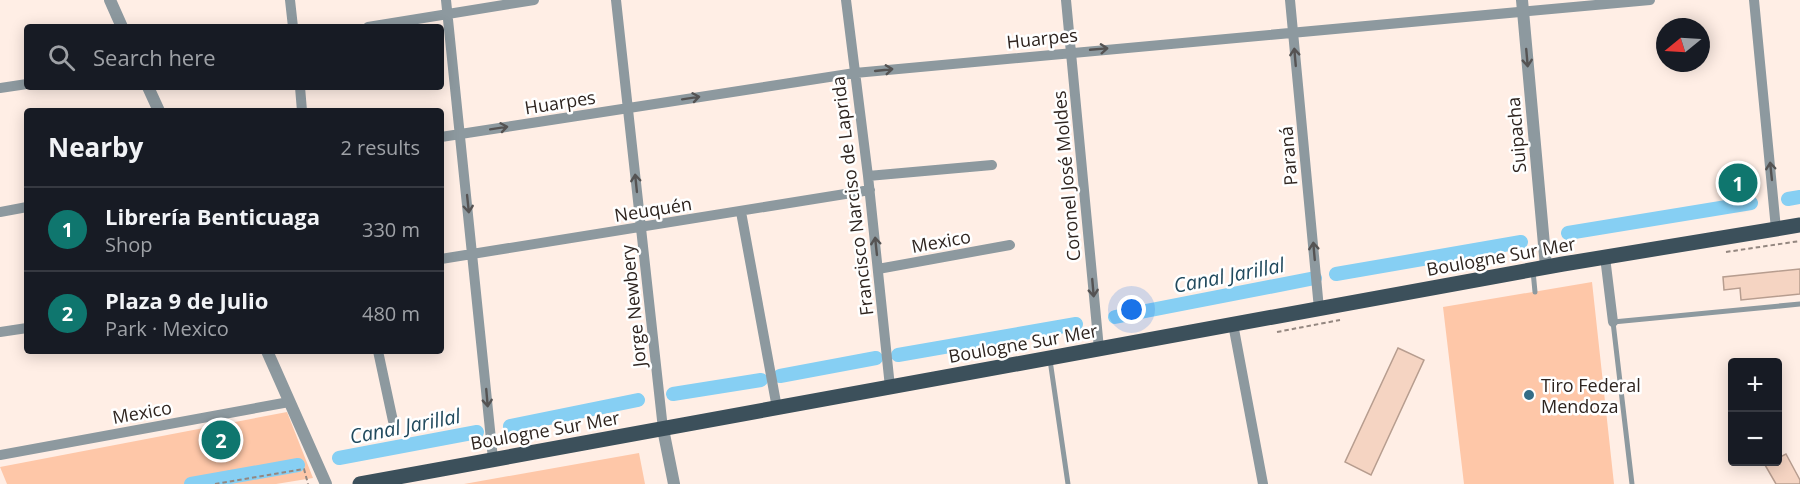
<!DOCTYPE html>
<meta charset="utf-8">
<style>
:root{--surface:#171b24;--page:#242831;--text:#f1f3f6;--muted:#9ea1a6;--line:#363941;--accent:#0f766e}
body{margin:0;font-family:"Open Sans",sans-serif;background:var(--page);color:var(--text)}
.controls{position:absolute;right:18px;bottom:18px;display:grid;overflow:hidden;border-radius:6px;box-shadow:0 3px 15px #0003}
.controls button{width:54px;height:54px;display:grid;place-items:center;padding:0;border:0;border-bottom:2px solid var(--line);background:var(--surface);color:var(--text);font:30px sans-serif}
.compass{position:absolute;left:1656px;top:18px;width:54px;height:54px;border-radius:50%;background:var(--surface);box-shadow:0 3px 15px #0003;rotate:252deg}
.you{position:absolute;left:1132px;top:310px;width:21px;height:21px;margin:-15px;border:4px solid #fff;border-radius:50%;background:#1a73e8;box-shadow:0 0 0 9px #1a73e833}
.badge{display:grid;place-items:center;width:39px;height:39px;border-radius:50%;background:var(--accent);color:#fff;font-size:20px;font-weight:700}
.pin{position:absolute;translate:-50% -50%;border:3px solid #fff;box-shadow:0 2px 6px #0006}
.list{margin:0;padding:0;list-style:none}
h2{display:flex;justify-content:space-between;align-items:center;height:78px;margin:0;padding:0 24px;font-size:26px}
h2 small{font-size:20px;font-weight:400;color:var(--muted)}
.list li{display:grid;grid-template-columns:39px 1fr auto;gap:18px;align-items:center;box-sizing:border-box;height:84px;padding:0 24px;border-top:2px solid var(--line)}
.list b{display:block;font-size:22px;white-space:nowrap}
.list p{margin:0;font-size:20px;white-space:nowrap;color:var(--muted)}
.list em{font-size:20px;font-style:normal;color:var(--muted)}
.icon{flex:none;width:33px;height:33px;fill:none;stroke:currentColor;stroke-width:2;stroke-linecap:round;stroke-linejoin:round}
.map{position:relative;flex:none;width:1800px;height:484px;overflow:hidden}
.search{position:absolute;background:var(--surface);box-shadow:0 3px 15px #0003;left:24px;top:24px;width:420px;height:66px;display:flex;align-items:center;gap:15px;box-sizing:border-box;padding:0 21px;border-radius:6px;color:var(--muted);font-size:22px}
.panel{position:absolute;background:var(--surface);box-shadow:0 3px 15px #0003;left:24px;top:108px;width:420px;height:246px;border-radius:6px}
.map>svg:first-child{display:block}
</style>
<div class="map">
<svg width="1800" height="484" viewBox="0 0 1800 484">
<rect width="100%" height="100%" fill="#ffeee5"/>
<path fill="#fec7a8" d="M 1592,282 L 1614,484 L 1464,484 L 1443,307 Z
M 287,412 L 313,478 L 276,484 L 7,484 L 0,467 Z
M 639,453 L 645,484 L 464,484 Z"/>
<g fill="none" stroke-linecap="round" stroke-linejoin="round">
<path stroke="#86cff3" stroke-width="14" d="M 1788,199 L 1800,197
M 1568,233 L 1751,203
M 1336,274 L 1521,242
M 1115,317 L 1315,278
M 898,355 L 1076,324
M 780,376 L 876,358
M 673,394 L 761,380
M 510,426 L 638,400
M 339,458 L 477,432
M 191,484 L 298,465"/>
</g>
<path fill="#f5d4c2" stroke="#b79d8f" stroke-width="1.5" d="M 1800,269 L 1800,294 L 1741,300 L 1740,288 L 1724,290 L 1723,277 Z
M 1398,348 L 1424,360 L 1371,475 L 1345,462 Z
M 1786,454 L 1800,480 L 1800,484 L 1776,484 L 1765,465 L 1778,462 L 1778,458 Z"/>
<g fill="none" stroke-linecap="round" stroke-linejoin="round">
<path stroke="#948780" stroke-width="2" stroke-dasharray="4.5 3" stroke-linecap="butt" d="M 1726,252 L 1800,241
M 1277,332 L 1340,320
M 215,484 L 304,469 L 308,484"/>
<path stroke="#8d999f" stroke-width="5" d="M 1533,271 L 1535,292
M 1050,360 L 1068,484
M 1632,484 L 1613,322 L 1800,304"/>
<path stroke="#8d999f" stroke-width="10" d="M 290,0 L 293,27
M 446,0 L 493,459
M 616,0 L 663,429
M 846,0 L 868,176 L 890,387
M 1066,0 L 1099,349
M 1290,0 L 1319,309
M 1754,0 L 1776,229
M 368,27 L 534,0
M 300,87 L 302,111
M 0,88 L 27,84
M 441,137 L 855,73 L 1650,0
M 868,176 L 992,165
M 0,212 L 27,207
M 741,212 L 777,408
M 1605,257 L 1613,322
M 441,259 L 870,190
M 878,269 L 1010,245
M 1233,324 L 1263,484
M 0,332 L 27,328
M 378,351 L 393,421
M 0,455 L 289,402"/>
<path stroke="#8d999f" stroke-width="12" d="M 110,0 L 122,27
M 1522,0 L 1546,267
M 148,87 L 159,111
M 267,351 L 326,484
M 663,429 L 674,484"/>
<path stroke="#3c505b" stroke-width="15" d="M 360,484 L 1563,264 L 1800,225"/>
</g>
<defs><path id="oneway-shaft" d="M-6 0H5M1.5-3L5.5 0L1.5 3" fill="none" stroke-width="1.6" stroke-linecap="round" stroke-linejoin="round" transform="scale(1.5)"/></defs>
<g stroke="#555353">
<use href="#oneway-shaft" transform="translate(1099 49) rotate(-5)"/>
<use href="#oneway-shaft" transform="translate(1295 57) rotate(-95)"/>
<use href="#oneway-shaft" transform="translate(1527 58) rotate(85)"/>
<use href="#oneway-shaft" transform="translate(884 70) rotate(-6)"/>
<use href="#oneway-shaft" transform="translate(691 98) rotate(-9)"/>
<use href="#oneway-shaft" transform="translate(499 128) rotate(-9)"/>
<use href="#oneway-shaft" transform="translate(1771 171) rotate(-96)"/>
<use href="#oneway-shaft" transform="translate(636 183) rotate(-96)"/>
<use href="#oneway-shaft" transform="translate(468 204) rotate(84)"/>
<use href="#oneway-shaft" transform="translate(876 246) rotate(-96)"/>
<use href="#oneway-shaft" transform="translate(1314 251) rotate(-95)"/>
<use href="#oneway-shaft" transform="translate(1093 288) rotate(85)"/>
<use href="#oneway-shaft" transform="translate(487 398) rotate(85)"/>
</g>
<circle fill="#346c86" stroke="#fff" stroke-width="2" cx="1529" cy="395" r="6"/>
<g text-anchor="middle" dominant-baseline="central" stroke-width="5" stroke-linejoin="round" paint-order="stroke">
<g font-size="18" fill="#2f2520" stroke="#fff">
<text transform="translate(1042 38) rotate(-6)">Huarpes</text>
<text transform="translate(560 102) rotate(-9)">Huarpes</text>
<text transform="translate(1516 135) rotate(-95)">Suipacha</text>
<text transform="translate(1288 156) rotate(-95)">Paraná</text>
<text transform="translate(1066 176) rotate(-95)">Coronel José Moldes</text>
<text transform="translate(852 196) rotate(-97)">Francisco Narciso de Laprida</text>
<text transform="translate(653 209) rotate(-9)">Neuquén</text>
<text transform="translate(941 241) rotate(-10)">Mexico</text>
<text transform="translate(1501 256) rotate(-10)">Boulogne Sur Mer</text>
<text transform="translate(633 306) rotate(-96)">Jorge Newbery</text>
<text transform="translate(1023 343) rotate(-10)">Boulogne Sur Mer</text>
<text transform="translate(142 412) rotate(-10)">Mexico</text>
<text transform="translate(545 430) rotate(-10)">Boulogne Sur Mer</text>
</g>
<g font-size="18" fill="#2f2520" stroke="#fff" text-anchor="start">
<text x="1541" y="385">Tiro Federal<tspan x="1541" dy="21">Mendoza</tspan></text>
</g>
<g font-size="20" font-style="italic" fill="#214a5e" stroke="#fff">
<text transform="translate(1229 275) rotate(-11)">Canal Jarillal</text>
<text transform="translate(405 426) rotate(-11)">Canal Jarillal</text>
</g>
</g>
</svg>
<div class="controls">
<button>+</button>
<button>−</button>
</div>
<svg class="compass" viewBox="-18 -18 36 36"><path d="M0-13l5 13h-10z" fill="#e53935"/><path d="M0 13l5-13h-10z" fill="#9ea1a6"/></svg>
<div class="you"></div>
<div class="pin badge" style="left:1738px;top:183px">1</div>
<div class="pin badge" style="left:221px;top:440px">2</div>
<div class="search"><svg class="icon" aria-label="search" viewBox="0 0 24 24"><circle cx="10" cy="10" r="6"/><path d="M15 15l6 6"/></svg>Search here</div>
<section class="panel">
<h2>Nearby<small>2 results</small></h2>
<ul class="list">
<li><span class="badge">1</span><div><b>Librería Benticuaga</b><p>Shop</p></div><em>330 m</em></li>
<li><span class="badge">2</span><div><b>Plaza 9 de Julio</b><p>Park · Mexico</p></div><em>480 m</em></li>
</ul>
</section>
</div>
